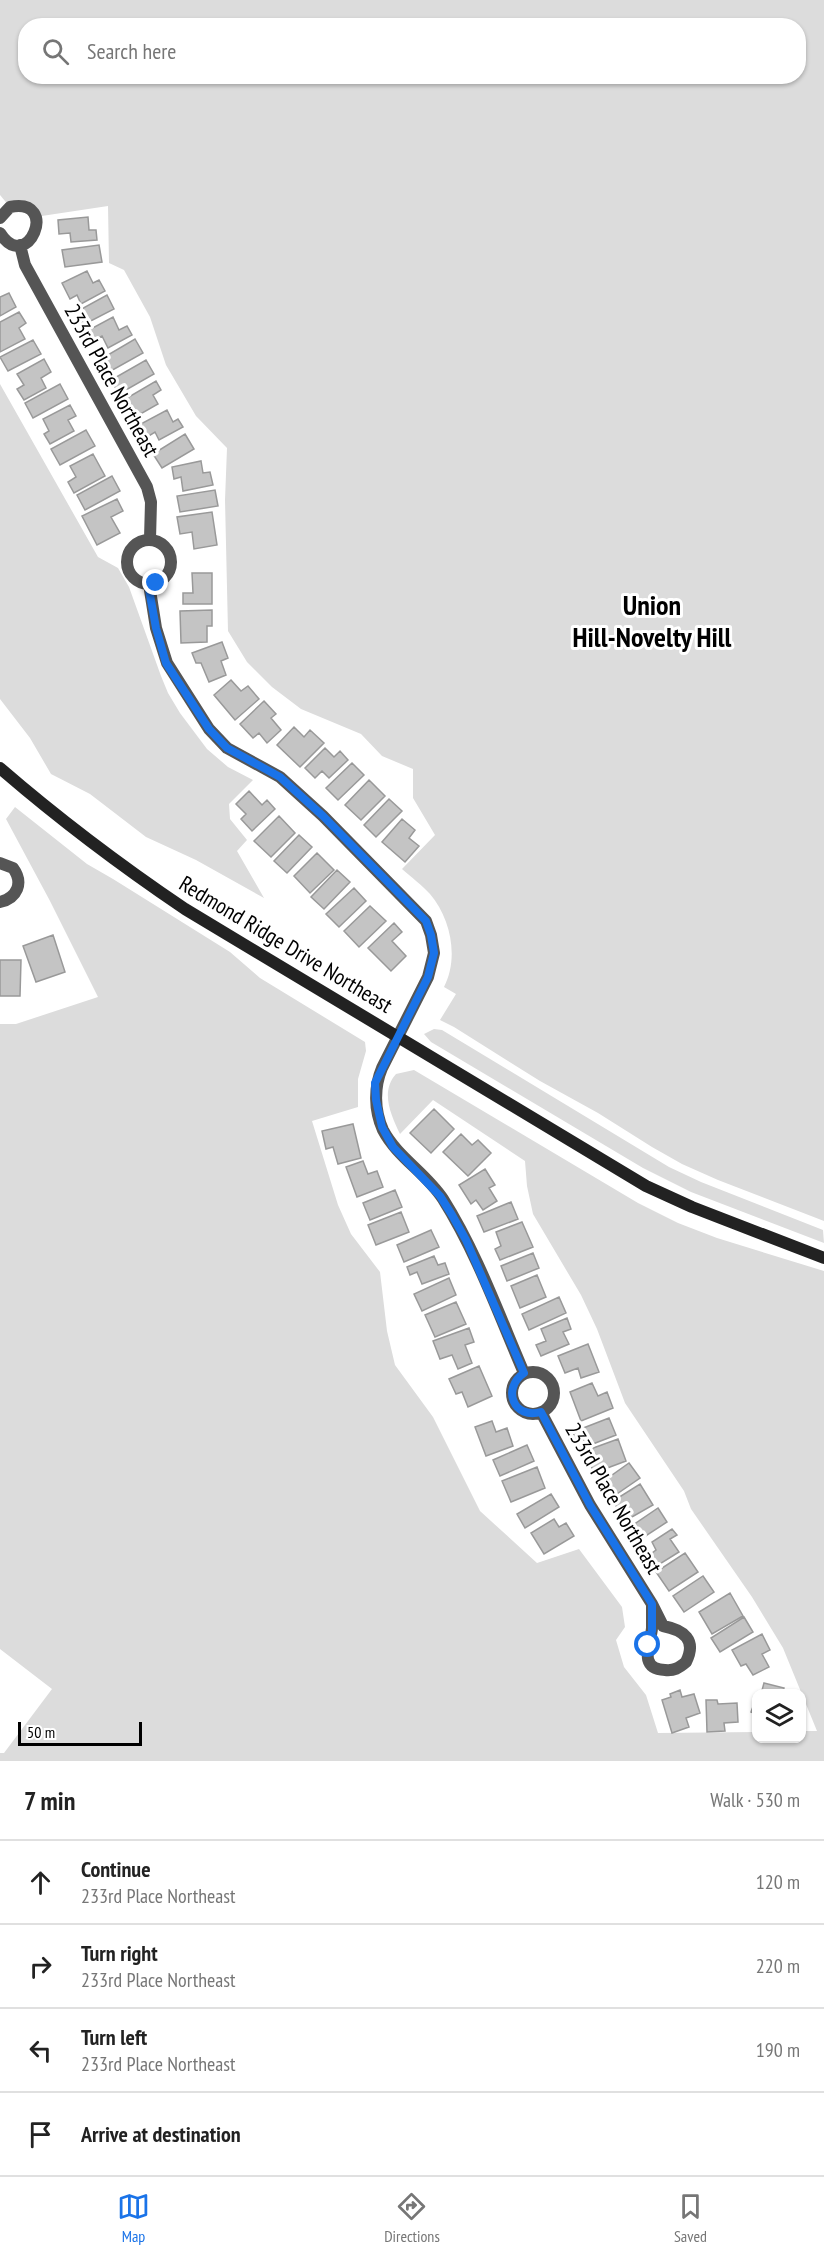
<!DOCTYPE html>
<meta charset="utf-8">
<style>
:root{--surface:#fff;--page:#f6f6f6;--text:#222;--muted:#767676;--line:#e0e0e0;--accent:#1a73e8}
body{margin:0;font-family:"PT Sans Narrow",sans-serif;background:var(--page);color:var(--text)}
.controls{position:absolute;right:18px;bottom:18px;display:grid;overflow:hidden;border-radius:12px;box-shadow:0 2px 4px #0004}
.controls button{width:54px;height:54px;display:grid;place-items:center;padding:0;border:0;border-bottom:2px solid var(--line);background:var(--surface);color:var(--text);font:30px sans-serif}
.scale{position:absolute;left:18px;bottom:15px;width:124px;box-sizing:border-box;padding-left:6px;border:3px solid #000;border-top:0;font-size:16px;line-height:21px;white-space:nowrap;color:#000;-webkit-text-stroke:4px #fff;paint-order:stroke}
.stop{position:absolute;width:18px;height:18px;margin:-14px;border:4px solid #1a73e8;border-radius:50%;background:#fff}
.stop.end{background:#1a73e8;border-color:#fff;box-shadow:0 2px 6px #0008}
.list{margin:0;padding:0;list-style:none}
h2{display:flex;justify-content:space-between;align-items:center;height:78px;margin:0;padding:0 24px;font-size:26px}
h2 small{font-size:20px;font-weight:400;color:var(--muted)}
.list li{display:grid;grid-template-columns:39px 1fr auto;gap:18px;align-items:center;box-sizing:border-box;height:84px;padding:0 24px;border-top:2px solid var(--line)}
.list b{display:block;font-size:22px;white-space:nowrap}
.list p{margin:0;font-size:20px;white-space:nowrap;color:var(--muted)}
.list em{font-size:20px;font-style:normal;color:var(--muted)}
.icon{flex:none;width:33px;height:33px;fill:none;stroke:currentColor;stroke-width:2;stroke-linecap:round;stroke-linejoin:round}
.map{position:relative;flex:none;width:824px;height:1761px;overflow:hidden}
.search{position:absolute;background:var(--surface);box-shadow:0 2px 4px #0004;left:18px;right:18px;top:18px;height:66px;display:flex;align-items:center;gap:15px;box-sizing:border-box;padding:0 21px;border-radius:24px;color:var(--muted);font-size:22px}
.sheet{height:414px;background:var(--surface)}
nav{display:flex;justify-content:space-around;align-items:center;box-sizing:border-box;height:84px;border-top:2px solid var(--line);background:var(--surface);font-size:16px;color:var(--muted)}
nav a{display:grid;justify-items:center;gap:3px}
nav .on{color:var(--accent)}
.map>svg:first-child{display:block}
</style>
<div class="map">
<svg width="824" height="1761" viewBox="0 0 824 1761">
<rect width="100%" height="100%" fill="#fff"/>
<path fill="#dcdcdc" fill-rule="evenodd" d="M 0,0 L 824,0 L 824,1221 L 718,1180 L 682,1164 L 652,1147 L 598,1113 L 540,1081 L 454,1027 L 440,1020 L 456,994 L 444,987 C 459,958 451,919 430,894 C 422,885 411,877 402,869 L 435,835 L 413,798 L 413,769 L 382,756 L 361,734 L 301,709 L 272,687 L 247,662 L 228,631 L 225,500 L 227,448 L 196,416 L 166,365 L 150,317 L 124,270 L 109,263 L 108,206 L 35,217 L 10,207 L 0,195 ZM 26,26 L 798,26 L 798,76 L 26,76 Z
M 0,384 L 98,557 L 118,568 L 129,587 L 161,676 L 168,693 L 180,713 L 207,749 L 228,767 L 253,780 L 229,804 L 230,819 L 247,840 L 237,851 L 264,898 L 196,860 L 146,837 L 90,794 L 51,774 L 30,738 L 0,699 Z
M 15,807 L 87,864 L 113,879 L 230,952 L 260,978 L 365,1042 L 366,1051 L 358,1079 L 358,1107 L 312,1121 L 338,1205 L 351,1234 L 380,1272 L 387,1331 L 395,1365 L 433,1417 L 480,1511 L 537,1563 L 579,1549 L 622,1607 L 625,1627 L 616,1640 L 624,1667 L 646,1695 L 658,1733 L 756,1732 L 756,1738 L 802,1738 L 802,1731 L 817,1731 L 783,1648 L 752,1597 L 691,1509 L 684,1491 L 625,1403 L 597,1329 L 581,1295 L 533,1214 L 527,1186 L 525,1161 L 433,1100 L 400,1134 C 391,1115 380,1092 396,1074 L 414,1070 L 638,1203 L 678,1223 L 717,1238 L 824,1271 L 824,1761 L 0,1761 L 0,1753 L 4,1753 L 52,1689 L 0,1649 L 0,1024 L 16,1024 L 98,997 L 50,901 L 6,819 Z
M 434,1029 L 442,1030 L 669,1167 L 701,1182 L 823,1230 L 824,1243 L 691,1192 L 643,1168 L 431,1042 L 424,1034 Z"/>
<path fill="#c4c4c4" stroke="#999" stroke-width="1.5" d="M 88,217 L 89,230 L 96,230 L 97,240 L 71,242 L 70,233 L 59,234 L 58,220 Z
M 99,245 L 102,262 L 65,267 L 62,250 Z
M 87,271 L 93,283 L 99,280 L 105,291 L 81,304 L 77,295 L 70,299 L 62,283 Z
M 9,293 L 16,307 L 0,316 L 0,297 Z
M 107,295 L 114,309 L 83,325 L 76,312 Z
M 19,312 L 26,323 L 19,328 L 25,339 L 0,352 L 0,322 Z
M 113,317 L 119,330 L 127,326 L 132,335 L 108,348 L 102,336 L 93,341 L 87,331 Z
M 135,339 L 143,353 L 109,372 L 101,359 Z
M 33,340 L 41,354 L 8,371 L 0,357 Z
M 44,359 L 51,372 L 41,378 L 46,388 L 24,400 L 17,389 L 24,385 L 17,374 Z
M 146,360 L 154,374 L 119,394 L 111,380 Z
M 156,381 L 161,390 L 153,395 L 158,404 L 137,416 L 127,398 Z
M 60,384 L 68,399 L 33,418 L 25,403 Z
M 70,405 L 76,416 L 68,420 L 74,431 L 50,444 L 44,434 L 49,431 L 43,419 Z
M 167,410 L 173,422 L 178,419 L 183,427 L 159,440 L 155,432 L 144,439 L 137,426 Z
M 86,430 L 95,446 L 60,465 L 51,449 Z
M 185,434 L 194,449 L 162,468 L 153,454 Z
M 93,454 L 105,476 L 74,493 L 68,482 L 76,477 L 70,466 Z
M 201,461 L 203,473 L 210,472 L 213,485 L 183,491 L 181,477 L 174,479 L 172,467 Z
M 112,476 L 120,491 L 85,510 L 77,495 Z
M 215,490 L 218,506 L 180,512 L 177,496 Z
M 117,499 L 123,511 L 111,517 L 120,533 L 97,545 L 82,516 Z
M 212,512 L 217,545 L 194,549 L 192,532 L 180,534 L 177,517 Z
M 192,573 L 212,573 L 212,604 L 183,604 L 183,593 L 193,593 Z
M 212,610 L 212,626 L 207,626 L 207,642 L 181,643 L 180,611 Z
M 222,642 L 228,658 L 221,661 L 226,675 L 209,682 L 201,663 L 196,663 L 192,653 Z
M 231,680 L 241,691 L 248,686 L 259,699 L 235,720 L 214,695 Z
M 264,701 L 276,714 L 271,718 L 281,730 L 267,743 L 259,733 L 253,738 L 240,724 Z
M 294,727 L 304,737 L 310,730 L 324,743 L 300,767 L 277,745 Z
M 325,748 L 334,757 L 340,751 L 348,760 L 329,778 L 322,771 L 315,778 L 305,768 Z
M 352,763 L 364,775 L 338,800 L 326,788 Z
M 369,780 L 385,796 L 361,820 L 345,805 Z
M 249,791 L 262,805 L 267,800 L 275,809 L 252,831 L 241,819 L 246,814 L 236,804 Z
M 389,799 L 402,811 L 376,837 L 364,825 Z
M 279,816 L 295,833 L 271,857 L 254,841 Z
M 402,819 L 415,830 L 409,838 L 419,846 L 405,862 L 382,842 Z
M 299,835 L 312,847 L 287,873 L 274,861 Z
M 317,853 L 334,870 L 310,893 L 294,876 Z
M 337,870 L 350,882 L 324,909 L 311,897 Z
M 354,888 L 366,901 L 339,927 L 326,914 Z
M 370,906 L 386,921 L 359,947 L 344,931 Z
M 394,923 L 402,932 L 392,941 L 406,956 L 391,971 L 368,948 Z
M 53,935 L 65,972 L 36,982 L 23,946 Z
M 0,960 L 21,960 L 20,996 L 0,996 Z
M 434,1109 L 454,1129 L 431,1153 L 410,1133 Z
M 353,1124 L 361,1158 L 338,1164 L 333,1147 L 326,1149 L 322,1131 Z
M 461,1134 L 472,1145 L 478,1140 L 491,1153 L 468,1176 L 443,1152 Z
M 363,1161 L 368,1174 L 377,1171 L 383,1187 L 357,1197 L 346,1167 Z
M 485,1169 L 495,1185 L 489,1188 L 497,1201 L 483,1210 L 476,1200 L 471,1204 L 459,1185 Z
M 395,1190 L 402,1207 L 370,1220 L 363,1203 Z
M 511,1202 L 518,1219 L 484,1232 L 477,1216 Z
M 401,1212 L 409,1232 L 376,1245 L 368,1225 Z
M 522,1222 L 533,1247 L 500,1260 L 495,1249 L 501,1246 L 496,1232 Z
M 431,1230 L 439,1247 L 404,1262 L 397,1245 Z
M 533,1253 L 539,1268 L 507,1281 L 501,1266 Z
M 434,1256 L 438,1265 L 445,1263 L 449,1274 L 422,1284 L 417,1272 L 410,1275 L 407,1267 Z
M 537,1275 L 546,1297 L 520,1308 L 511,1286 Z
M 449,1278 L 456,1295 L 422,1311 L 414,1294 Z
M 559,1297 L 566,1313 L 529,1330 L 522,1314 Z
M 456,1302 L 466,1324 L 435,1337 L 425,1315 Z
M 567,1318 L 571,1329 L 563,1332 L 569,1344 L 541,1356 L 536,1345 L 546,1341 L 541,1329 Z
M 469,1328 L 474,1342 L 465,1345 L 472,1363 L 458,1369 L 452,1355 L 440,1359 L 433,1341 Z
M 588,1344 L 599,1372 L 581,1378 L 578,1368 L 565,1373 L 558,1356 Z
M 479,1366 L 492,1396 L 468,1407 L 462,1392 L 456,1394 L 449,1379 Z
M 592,1383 L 598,1396 L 607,1392 L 613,1408 L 581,1421 L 570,1392 Z
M 609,1418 L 616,1435 L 580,1449 L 573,1432 Z
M 492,1421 L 496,1432 L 507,1428 L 513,1446 L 486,1456 L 475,1427 Z
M 618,1439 L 626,1461 L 594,1473 L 585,1451 Z
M 527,1445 L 534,1461 L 500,1476 L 493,1460 Z
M 629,1463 L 640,1478 L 611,1498 L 601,1483 Z
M 537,1467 L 545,1488 L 511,1502 L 502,1481 Z
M 640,1484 L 653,1505 L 625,1521 L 613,1501 Z
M 551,1494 L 559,1507 L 525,1528 L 517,1514 Z
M 658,1508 L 667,1522 L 638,1541 L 630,1527 Z
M 554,1519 L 559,1527 L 566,1523 L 574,1536 L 544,1554 L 531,1533 Z
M 672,1529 L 677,1535 L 670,1539 L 679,1552 L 655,1567 L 648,1556 L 656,1550 L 652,1542 Z
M 685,1553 L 698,1572 L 669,1591 L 656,1572 Z
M 703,1576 L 714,1592 L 684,1612 L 673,1596 Z
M 730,1593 L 743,1616 L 712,1634 L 699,1612 Z
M 744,1617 L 753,1632 L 720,1652 L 711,1638 Z
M 762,1634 L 770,1650 L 762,1654 L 769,1667 L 753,1675 L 746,1664 L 741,1666 L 732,1650 Z
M 764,1683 L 784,1688 L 782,1694 L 761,1694 Z
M 680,1690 L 682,1697 L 694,1694 L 700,1713 L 686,1718 L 689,1727 L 672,1733 L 662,1700 L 671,1697 L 670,1694 Z
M 706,1700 L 717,1700 L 718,1704 L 737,1703 L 738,1722 L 724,1723 L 725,1731 L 707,1732 Z
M 755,1701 L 756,1702 L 756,1714 L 751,1712 Z"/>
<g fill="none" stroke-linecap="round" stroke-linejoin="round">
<path stroke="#555" stroke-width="12" d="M 0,218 L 10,207 C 61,197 27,276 0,233
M 20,245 L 25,265 L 147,487 L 151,502 L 150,539
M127 562a22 22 0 1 1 44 0a22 22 0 1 1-44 0Z
M 149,584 L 156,628 L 167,663 L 209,729 L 227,748 L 280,777 L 323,816 L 426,921 L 431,935 L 434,953 L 428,977 L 382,1068 C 374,1087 374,1110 383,1130 C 397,1157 426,1173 443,1199 C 477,1253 499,1315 524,1373
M 0,863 L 13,868 C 24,883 17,898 0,902
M512 1393a21 21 0 1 1 42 0a21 21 0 1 1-42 0Z
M 541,1412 L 590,1505 L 652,1604
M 652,1604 L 663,1626 C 684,1630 697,1640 686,1662 C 679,1668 674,1671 665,1670 C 637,1669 651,1643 652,1628 C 652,1620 652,1612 652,1604 Z"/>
<path stroke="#222" stroke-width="12" d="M 0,768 C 59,819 120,865 185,909 L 646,1186 L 692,1207 L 824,1258"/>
</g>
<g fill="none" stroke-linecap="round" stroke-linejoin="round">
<path stroke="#1a73e8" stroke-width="8" d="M 156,583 L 148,584 L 156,628 L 166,663 L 209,729 L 227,748 L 280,777 L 323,816 L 426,921 L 431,935 L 434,953 L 428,977 L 375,1083 L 376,1100 L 382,1127 L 393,1147 L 440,1196 L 452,1215 L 466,1240 L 524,1373 C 501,1389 514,1420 541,1412 L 590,1505 L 652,1604 L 652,1631 L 648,1645"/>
</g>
<g text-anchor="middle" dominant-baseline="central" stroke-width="6" stroke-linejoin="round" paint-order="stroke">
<g font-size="22" fill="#000" stroke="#fff">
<text transform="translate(112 380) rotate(61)">233rd Place Northeast</text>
<text transform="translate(286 944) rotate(31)">Redmond Ridge Drive Northeast</text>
<text transform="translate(614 1498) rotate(60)">233rd Place Northeast</text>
</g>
<g font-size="28" font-weight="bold" fill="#000" stroke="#fff">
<text x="652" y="604">Union<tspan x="652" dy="32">Hill-Novelty Hill</tspan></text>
</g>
</g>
</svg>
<div class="controls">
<button><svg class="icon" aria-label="layers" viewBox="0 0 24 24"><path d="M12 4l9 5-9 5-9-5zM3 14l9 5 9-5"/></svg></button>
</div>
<div class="scale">50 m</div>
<div class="stop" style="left:648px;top:1645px"></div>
<div class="stop end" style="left:156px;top:583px"></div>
<div class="search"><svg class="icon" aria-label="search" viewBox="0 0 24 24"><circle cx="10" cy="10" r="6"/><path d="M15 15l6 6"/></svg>Search here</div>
</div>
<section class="sheet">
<h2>7 min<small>Walk · 530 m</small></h2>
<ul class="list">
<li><svg class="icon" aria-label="ahead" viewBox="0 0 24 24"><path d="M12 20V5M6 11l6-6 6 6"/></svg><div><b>Continue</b><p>233rd Place Northeast</p></div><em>120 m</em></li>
<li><svg class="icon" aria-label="right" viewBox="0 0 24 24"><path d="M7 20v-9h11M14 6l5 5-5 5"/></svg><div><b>Turn right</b><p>233rd Place Northeast</p></div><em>220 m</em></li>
<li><svg class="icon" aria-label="left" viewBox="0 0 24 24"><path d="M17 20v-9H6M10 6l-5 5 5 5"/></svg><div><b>Turn left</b><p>233rd Place Northeast</p></div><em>190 m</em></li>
<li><svg class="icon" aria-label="arrive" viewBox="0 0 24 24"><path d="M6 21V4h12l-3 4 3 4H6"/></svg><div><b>Arrive at destination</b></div></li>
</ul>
</section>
<nav>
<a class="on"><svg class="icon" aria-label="map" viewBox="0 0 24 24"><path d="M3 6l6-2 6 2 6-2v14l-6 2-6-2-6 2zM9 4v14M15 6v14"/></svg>Map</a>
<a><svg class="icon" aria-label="directions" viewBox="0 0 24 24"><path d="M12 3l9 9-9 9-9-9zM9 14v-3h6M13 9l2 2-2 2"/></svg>Directions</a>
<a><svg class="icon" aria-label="saved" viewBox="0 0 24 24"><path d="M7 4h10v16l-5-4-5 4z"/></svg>Saved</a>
</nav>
